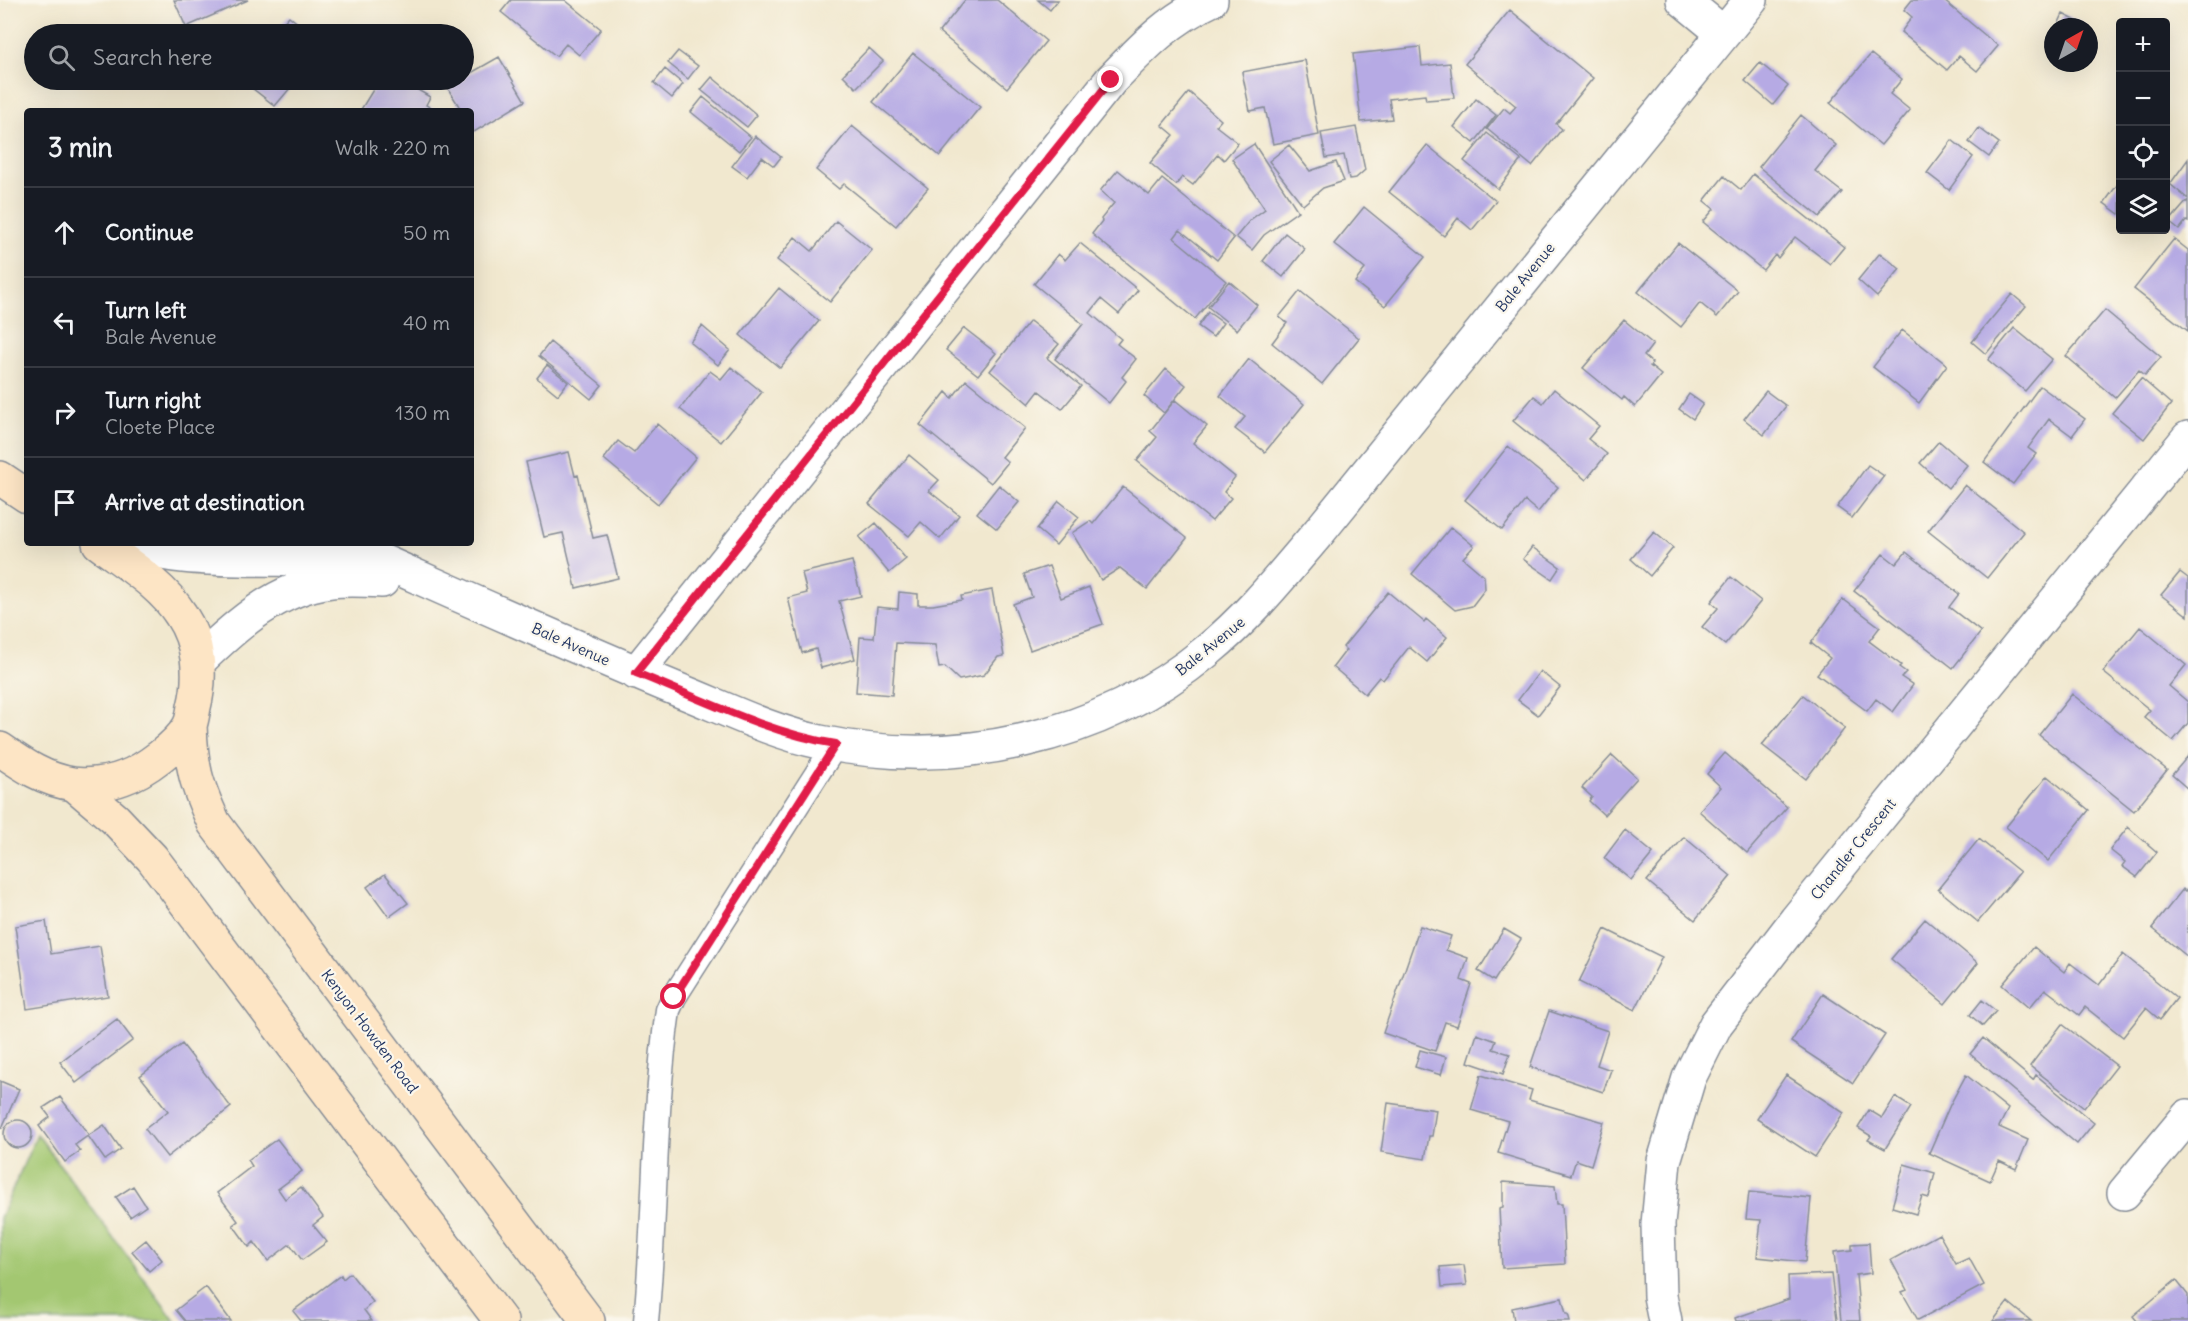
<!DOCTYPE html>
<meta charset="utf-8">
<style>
:root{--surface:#171b24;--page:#242831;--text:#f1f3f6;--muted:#9ea1a6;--line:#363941}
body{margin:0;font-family:Delius,sans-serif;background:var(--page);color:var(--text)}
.controls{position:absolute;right:18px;top:18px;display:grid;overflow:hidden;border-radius:6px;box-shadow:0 6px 24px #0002}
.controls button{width:54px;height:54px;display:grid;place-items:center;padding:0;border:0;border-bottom:2px solid var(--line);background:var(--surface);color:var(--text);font:30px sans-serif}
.compass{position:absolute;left:2044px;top:18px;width:54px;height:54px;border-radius:50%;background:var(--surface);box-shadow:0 6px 24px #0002;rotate:40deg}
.stop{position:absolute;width:18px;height:18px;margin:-14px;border:4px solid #e11d48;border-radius:50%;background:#fff}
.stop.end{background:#e11d48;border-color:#fff;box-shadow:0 2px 6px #0008}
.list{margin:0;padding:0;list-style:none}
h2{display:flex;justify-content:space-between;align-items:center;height:78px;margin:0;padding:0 24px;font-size:26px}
h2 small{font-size:20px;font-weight:400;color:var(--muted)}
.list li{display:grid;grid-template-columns:39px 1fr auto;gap:18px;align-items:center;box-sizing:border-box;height:90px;padding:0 24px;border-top:2px solid var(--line)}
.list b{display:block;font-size:22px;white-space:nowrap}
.list p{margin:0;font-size:20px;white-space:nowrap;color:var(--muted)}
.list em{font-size:20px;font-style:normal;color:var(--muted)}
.icon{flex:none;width:33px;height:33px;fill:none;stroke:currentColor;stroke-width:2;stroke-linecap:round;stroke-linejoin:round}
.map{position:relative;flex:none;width:2188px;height:1321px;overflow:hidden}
.search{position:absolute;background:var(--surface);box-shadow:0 6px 24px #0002;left:24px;top:24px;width:450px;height:66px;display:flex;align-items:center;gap:15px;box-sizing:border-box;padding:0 21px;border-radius:33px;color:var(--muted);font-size:22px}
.panel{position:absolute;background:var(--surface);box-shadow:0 6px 24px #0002;left:24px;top:108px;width:450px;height:438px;border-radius:6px}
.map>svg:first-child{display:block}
</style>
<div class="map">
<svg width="2188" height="1321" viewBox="0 0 2188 1321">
<rect width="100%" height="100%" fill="#fbf7ec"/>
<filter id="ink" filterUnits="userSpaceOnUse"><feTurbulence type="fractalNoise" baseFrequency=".0167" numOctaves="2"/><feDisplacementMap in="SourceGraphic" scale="12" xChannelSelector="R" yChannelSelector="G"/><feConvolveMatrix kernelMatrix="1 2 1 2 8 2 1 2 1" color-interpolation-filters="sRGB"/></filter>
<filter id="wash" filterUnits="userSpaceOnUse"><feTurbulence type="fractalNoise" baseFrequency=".008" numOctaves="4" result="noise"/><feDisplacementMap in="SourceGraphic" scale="24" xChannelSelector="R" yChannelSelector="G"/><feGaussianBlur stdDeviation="1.35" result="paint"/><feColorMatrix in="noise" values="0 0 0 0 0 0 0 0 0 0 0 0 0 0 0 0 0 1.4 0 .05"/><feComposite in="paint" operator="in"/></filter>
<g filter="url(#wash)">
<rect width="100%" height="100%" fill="#f1e8cf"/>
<path fill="#a3c771" stroke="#5f7b68" stroke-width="1.5" d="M 37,1134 L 175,1321 L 0,1321 L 0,1218 Z"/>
<g id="blocks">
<path fill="#b6aae4" d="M 174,0 L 248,0 L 186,27 Z
M 511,0 L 565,0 L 601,29 L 579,55 L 566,44 L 556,56 L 501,12 Z
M 965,0 L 997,0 L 1046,41 L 1007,88 L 939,32 Z
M 1038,0 L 1058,0 L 1050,10 Z
M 1912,0 L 1943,0 L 1998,46 L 1977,71 L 1959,56 L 1947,70 L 1901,32 L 1912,17 L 1904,10 Z
M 1510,10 L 1593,78 L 1556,124 L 1562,129 L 1532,166 L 1487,129 L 1504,108 L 1510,113 L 1516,106 L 1465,64 Z
M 2063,14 L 2088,27 L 2057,27 Z
M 289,16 L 311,34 L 273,34 Z
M 1420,47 L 1422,66 L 1450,63 L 1454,98 L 1426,100 L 1425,95 L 1389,99 L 1392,119 L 1361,122 L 1353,54 Z
M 869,48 L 883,61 L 856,88 L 843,75 Z
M 678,51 L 698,66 L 688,79 L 668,63 Z
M 913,53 L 980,107 L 940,156 L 873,102 Z
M 1871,54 L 1902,79 L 1890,94 L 1910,110 L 1881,145 L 1830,103 Z
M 499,57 L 525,101 L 474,132 L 471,126 L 471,111 L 462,111 L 447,87 L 460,80 L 464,80 L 464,77 Z
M 1305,60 L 1319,135 L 1273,144 L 1265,108 L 1250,111 L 1242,72 Z
M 1760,63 L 1788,86 L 1773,105 L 1745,81 Z
M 665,69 L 683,84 L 672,98 L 654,83 Z
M 712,77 L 757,115 L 747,127 L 701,90 Z
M 258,80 L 297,80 L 275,106 L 252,88 Z
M 379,80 L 396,89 L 401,80 L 430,97 L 426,105 L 436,111 L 360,111 Z
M 1189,92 L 1221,120 L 1216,126 L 1238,143 L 1224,160 L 1218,154 L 1193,185 L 1182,177 L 1176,185 L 1150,163 L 1174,135 L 1162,125 Z
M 703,97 L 751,137 L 739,151 L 691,112 Z
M 1476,99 L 1496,115 L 1474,143 L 1454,127 Z
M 1801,115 L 1836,145 L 1815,171 L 1842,192 L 1820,217 L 1759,167 Z
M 852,126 L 928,188 L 896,226 L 844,184 L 839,189 L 816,170 Z
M 1356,127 L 1365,170 L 1356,178 L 1349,179 L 1344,155 L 1326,158 L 1321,133 Z
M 1979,128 L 1999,143 L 1989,157 L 1969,142 Z
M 1487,133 L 1521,160 L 1498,189 L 1464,161 Z
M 755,136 L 781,157 L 774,166 L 762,157 L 747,177 L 732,166 Z
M 1952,140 L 1973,157 L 1949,190 L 1927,173 Z
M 1254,144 L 1298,211 L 1264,235 L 1252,250 L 1236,237 L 1250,220 L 1265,209 L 1232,159 Z
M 1289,145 L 1310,171 L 1336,162 L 1344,181 L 1323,188 L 1303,205 L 1269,161 Z
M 1427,145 L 1496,201 L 1472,230 L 1458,218 L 1444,236 L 1389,192 Z
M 2188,159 L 2188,199 L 2170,184 Z
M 1118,170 L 1149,195 L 1162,179 L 1234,238 L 1217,260 L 1180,230 L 1174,238 L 1226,281 L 1195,319 L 1092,234 L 1102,221 L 1101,219 L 1114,203 L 1100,191 Z
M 1753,174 L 1844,247 L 1830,264 L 1795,237 L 1778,258 L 1775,255 L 1763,270 L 1703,222 L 1714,209 L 1704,201 L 1724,176 L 1741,190 Z
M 2120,181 L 2120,213 L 2119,214 L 2104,203 Z
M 2188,200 L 2188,222 L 2186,221 L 2179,230 L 2169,222 Z
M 1364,207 L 1425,257 L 1385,306 L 1355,282 L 1365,269 L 1334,244 Z
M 836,221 L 872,250 L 830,302 L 777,260 L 795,237 L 812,251 Z
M 1285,233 L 1305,249 L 1283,277 L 1263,261 Z
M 2174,239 L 2188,250 L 2188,331 L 2134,289 Z
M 1080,243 L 1138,290 L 1119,314 L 1101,299 L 1090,313 L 1121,339 L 1117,344 L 1136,359 L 1122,377 L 1126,381 L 1109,403 L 1055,359 L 1083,324 L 1034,284 L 1058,254 L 1065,260 Z
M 1678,243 L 1738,291 L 1717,317 L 1700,303 L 1681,327 L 1638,292 Z
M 1880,253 L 1900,269 L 1877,297 L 1858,280 Z
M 1229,281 L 1257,305 L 1237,330 L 1208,307 Z
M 779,288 L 819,321 L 780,368 L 740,335 Z
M 1300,291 L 1359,338 L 1322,384 L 1272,343 L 1287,323 L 1279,317 Z
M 2012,294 L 2026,306 L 1986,354 L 1972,342 Z
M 2105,310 L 2161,357 L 2145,375 L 2139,370 L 2115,398 L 2066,356 Z
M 1208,312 L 1223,323 L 1213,337 L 1198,326 Z
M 1624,320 L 1653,344 L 1644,356 L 1652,363 L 1650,366 L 1661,375 L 1635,407 L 1624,397 L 1622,400 L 1583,368 Z
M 1030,321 L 1059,344 L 1047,358 L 1081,386 L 1062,409 L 1039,391 L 1029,404 L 990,371 Z
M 702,326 L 730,350 L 718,365 L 690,342 Z
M 964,328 L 996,353 L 978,375 L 946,350 Z
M 2014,328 L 2052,359 L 2025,391 L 1988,360 Z
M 1902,330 L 1947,365 L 1919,403 L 1873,367 Z
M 550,342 L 602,385 L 591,399 L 539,356 Z
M 1249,359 L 1304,404 L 1265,452 L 1235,429 L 1245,417 L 1220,396 Z
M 547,365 L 568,382 L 558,395 L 537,378 Z
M 731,367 L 762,392 L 721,442 L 680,409 L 710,371 L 721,379 Z
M 1166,369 L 1186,385 L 1164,413 L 1144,396 Z
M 2141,378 L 2171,404 L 2144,439 L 2112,413 Z
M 966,380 L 1025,428 L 1002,457 L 1008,462 L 991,483 L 920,425 L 946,392 L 952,398 Z
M 2040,386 L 2085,419 L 2072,436 L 2049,419 L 2028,448 L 2036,454 L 2013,484 L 1984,462 Z
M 1554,389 L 1599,426 L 1588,439 L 1607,454 L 1586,480 L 1513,421 L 1534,396 L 1543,403 Z
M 1766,391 L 1786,406 L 1764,435 L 1744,419 Z
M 1689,394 L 1703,404 L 1693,419 L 1679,409 Z
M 1175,400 L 1207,426 L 1193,443 L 1235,477 L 1224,492 L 1231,498 L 1212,521 L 1137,461 L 1157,437 L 1150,431 Z
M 657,424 L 696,457 L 658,504 L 604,459 L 618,441 L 634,453 Z
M 1939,441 L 1967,465 L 1948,488 L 1920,463 Z
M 1508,446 L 1558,487 L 1538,512 L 1525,501 L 1502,530 L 1465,500 Z
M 569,452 L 575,476 L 578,475 L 593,538 L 607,535 L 618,578 L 576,588 L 563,533 L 544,537 L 526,462 Z
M 909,455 L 939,480 L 929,491 L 959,515 L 940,539 L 921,522 L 909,536 L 869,504 Z
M 1868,465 L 1884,476 L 1852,518 L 1837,507 Z
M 999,485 L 1019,502 L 997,529 L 977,513 Z
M 1965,485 L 2024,532 L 1987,578 L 1928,531 Z
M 1123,487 L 1187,538 L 1147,589 L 1120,568 L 1101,580 L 1072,533 L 1090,521 L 1093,524 Z
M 1059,501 L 1079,517 L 1056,545 L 1037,529 Z
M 876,523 L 906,559 L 889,573 L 859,537 Z
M 1451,527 L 1474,546 L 1463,558 L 1484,576 L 1485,589 L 1472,606 L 1455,610 L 1412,574 Z
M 1654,532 L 1673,548 L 1650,576 L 1631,559 Z
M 1532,547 L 1560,567 L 1552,579 L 1523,559 Z
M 1906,552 L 1959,594 L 1949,607 L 1981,632 L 1953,668 L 1854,591 L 1883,554 L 1896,564 Z
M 852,561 L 861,596 L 839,601 L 855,659 L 821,668 L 816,649 L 802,653 L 788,598 L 807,593 L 802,573 Z
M 1049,566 L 1061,598 L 1089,587 L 1103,624 L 1030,650 L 1013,604 L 1032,597 L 1024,574 Z
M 2180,572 L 2188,578 L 2188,616 L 2161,595 Z
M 1731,577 L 1761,601 L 1725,645 L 1702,627 L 1718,608 L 1711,602 Z
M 992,590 L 1004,656 L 998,657 L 984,675 L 959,680 L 945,667 L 939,668 L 935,645 L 896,643 L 892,695 L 856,692 L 860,637 L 874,638 L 877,607 L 898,609 L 899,592 L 918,594 L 918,605 L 933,605 L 962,600 L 961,596 Z
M 1388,592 L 1424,622 L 1426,619 L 1447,637 L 1427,662 L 1409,647 L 1383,680 L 1379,677 L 1365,694 L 1333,667 L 1346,650 L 1343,647 Z
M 1843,599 L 1880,627 L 1869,641 L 1901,665 L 1899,667 L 1906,672 L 1901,677 L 1913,685 L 1893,712 L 1876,699 L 1867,711 L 1817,674 L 1830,658 L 1811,643 Z
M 2140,627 L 2186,665 L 2169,686 L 2188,702 L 2188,723 L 2173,741 L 2144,717 L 2150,710 L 2103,672 Z
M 1540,671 L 1560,687 L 1538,715 L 1518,700 Z
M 2072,694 L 2167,770 L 2134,811 L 2039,735 Z
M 1803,695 L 1845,728 L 1806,779 L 1762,745 Z
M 1725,753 L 1787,807 L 1747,853 L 1699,811 L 1721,787 L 1707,774 Z
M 1612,755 L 1637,778 L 1604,815 L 1589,801 L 1592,797 L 1582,788 Z
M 2188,756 L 2188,789 L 2172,775 Z
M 2047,776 L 2089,810 L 2048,861 L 2006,827 Z
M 2128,827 L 2157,852 L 2137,877 L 2122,866 L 2125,862 L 2110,850 Z
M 1625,830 L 1653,853 L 1631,880 L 1604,858 Z
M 1684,837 L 1731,876 L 1695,920 L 1647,881 Z
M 1979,839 L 2020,872 L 1978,922 L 1938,889 Z
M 385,874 L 408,903 L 389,917 L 367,887 Z
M 2188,887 L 2188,957 L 2152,928 L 2183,889 L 2185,891 Z
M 1925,919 L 1978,963 L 1945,1004 L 1891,959 Z
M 46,921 L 51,954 L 100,946 L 108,996 L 27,1009 L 15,926 Z
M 1420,926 L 1451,936 L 1446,950 L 1468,958 L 1461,980 L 1471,984 L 1457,1026 L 1445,1022 L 1435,1051 L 1383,1033 Z
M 1504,929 L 1521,939 L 1494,981 L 1478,971 Z
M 1605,929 L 1662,957 L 1635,1010 L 1579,982 Z
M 2034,947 L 2064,972 L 2070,963 L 2099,985 L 2123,954 L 2177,998 L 2160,1020 L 2146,1008 L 2123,1037 L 2085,1007 L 2079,1015 L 2045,989 L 2029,1008 L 2002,985 Z
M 1823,994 L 1885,1035 L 1853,1083 L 1791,1042 Z
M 1982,1000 L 1996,1011 L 1983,1026 L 1970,1015 Z
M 1549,1011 L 1608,1031 L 1597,1065 L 1611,1070 L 1603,1092 L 1530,1067 Z
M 117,1019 L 133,1040 L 76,1083 L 60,1062 Z
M 2062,1024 L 2117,1066 L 2084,1108 L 2030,1066 Z
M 1477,1034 L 1496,1041 L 1493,1049 L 1510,1054 L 1503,1074 L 1468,1062 Z
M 1983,1038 L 2033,1080 L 2036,1075 L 2094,1123 L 2077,1144 L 1970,1054 Z
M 182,1044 L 231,1107 L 167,1157 L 145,1129 L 168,1111 L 140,1076 Z
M 1420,1050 L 1446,1057 L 1441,1075 L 1415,1067 Z
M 1481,1075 L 1532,1090 L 1529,1100 L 1604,1122 L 1591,1165 L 1576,1160 L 1571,1175 L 1498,1153 L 1508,1121 L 1471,1110 Z
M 1786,1075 L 1844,1113 L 1815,1157 L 1757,1119 Z
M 1966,1075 L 2008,1109 L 1999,1127 L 2028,1140 L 2016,1169 L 1999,1161 L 1990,1181 L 1929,1153 L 1950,1105 Z
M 0,1081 L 19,1089 L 2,1128 L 0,1127 Z
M 60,1097 L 89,1135 L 75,1145 L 80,1151 L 65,1162 L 39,1126 L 50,1117 L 43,1108 Z
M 1895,1097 L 1911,1107 L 1885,1149 L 1868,1140 L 1871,1136 L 1858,1128 L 1869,1110 L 1882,1118 Z
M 1388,1103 L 1436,1110 L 1432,1136 L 1429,1136 L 1425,1159 L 1381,1152 Z
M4 1134a14 14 0 1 1 28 0a14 14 0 1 1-28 0Z
M 104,1125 L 121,1149 L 105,1160 L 88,1136 Z
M 277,1139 L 302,1171 L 278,1189 L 285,1199 L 301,1187 L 323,1217 L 313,1225 L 327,1242 L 302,1260 L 290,1244 L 268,1261 L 254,1242 L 249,1247 L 233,1225 L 238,1221 L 217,1193 L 252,1166 L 248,1160 Z
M 1904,1164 L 1935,1173 L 1929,1198 L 1922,1196 L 1916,1214 L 1892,1207 Z
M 1503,1182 L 1555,1186 L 1557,1204 L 1562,1204 L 1565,1264 L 1502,1268 L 1499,1208 L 1503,1207 Z
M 133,1186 L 146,1206 L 130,1217 L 116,1197 Z
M 1749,1192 L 1811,1198 L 1805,1262 L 1757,1257 L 1761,1220 L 1746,1219 Z
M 1939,1234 L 1956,1264 L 1969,1258 L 1984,1285 L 1918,1320 L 1902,1292 L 1907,1290 L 1891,1260 Z
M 146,1240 L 162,1260 L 149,1271 L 132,1251 Z
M 1869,1243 L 1871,1273 L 1856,1275 L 1860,1321 L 1841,1321 L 1834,1252 L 1852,1250 L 1852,1244 Z
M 1464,1265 L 1467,1285 L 1442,1287 L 1440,1267 Z
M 350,1273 L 373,1302 L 364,1310 L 372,1321 L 301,1321 L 293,1311 L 341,1275 L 343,1279 Z
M 1831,1274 L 1837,1320 L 1736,1321 L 1735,1318 L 1789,1299 L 1788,1276 Z
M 2176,1280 L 2188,1295 L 2188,1321 L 2137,1321 L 2133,1316 Z
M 206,1287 L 231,1321 L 185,1321 L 176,1310 Z
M 1562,1298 L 1566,1314 L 1568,1314 L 1570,1321 L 1514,1321 L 1512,1308 Z
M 2008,1302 L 2031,1321 L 1993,1321 Z"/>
</g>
</g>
<g filter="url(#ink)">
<use href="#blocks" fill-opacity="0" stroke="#868c96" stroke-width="1.5"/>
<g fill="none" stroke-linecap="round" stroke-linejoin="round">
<defs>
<path id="lane" d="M 646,1321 C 656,1218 653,1113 668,1010 L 674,997 L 836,744"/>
<path id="street" d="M 1683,0 L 1723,33
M 114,543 C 137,547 160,554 183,556 C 249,563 315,556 382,561 C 481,605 581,650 681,691 C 726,709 772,732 820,742 C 954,770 1101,739 1207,651 C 1250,616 1283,574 1319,532 L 1751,0
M 199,661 C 235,626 278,587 331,581 C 347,579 365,580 382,581
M 636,673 L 1111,80 C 1143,47 1168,20 1211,0
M 2124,1193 L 2188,1116
M 1665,1321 L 1660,1296 L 1658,1224 L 1664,1161 L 1689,1078 L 1716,1024 L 1796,920 L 2188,438"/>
<path id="secondary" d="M 0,478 L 27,496
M 190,724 C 191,767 196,784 214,823 L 588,1321
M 0,749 C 23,765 45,780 73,784 C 87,786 110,783 123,778 C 144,771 179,745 190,725 C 192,720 193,712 194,707 C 202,676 199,642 181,615 C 162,585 127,564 99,543
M 75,785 L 115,819 L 152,858 L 501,1321"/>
</defs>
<use href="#lane" stroke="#868c96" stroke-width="27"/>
<use href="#street" stroke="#868c96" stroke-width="36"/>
<use href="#secondary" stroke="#868c96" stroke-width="36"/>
<use href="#lane" stroke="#fff" stroke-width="24"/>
<use href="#street" stroke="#fff" stroke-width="33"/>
<use href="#secondary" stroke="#fde5c5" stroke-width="33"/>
</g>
</g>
<g fill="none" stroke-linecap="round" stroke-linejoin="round" filter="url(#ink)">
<path stroke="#e11d48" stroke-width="8" d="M 674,997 L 836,744 C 768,733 699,698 636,673 L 1111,80"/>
</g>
<g text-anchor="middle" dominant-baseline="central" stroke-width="4.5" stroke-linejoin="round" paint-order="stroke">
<g font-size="15" fill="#1b2f5e" stroke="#fbf7ec">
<text transform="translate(1525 277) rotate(-51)">Bale Avenue</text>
<text transform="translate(571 644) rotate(24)">Bale Avenue</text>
<text transform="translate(1210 646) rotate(-39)">Bale Avenue</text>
<text transform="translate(1853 849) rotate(-51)">Chandler Crescent</text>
<text transform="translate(370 1031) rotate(53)">Kenyon Howden Road</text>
</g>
</g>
</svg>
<div class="controls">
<button>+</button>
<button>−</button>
<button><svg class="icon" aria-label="locate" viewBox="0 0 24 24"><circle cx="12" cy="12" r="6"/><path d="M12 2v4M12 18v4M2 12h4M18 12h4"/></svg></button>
<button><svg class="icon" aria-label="layers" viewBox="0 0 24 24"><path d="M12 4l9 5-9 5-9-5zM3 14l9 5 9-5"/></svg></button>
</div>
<svg class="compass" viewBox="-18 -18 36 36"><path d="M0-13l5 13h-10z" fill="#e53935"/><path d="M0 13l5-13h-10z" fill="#9ea1a6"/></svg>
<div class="stop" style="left:674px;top:997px"></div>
<div class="stop end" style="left:1111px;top:80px"></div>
<div class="search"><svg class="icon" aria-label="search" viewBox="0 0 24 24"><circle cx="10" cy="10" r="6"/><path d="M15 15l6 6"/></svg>Search here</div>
<section class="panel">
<h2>3 min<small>Walk · 220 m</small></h2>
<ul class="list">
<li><svg class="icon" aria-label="ahead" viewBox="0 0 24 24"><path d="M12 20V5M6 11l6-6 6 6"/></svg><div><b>Continue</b></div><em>50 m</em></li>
<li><svg class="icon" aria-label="left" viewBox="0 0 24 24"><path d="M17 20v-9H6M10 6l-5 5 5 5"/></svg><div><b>Turn left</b><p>Bale Avenue</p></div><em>40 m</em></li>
<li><svg class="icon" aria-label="right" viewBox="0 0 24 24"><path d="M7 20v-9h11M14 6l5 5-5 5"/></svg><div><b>Turn right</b><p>Cloete Place</p></div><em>130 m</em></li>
<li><svg class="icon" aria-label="arrive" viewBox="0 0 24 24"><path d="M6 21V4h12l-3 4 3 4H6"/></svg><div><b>Arrive at destination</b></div></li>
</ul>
</section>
</div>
